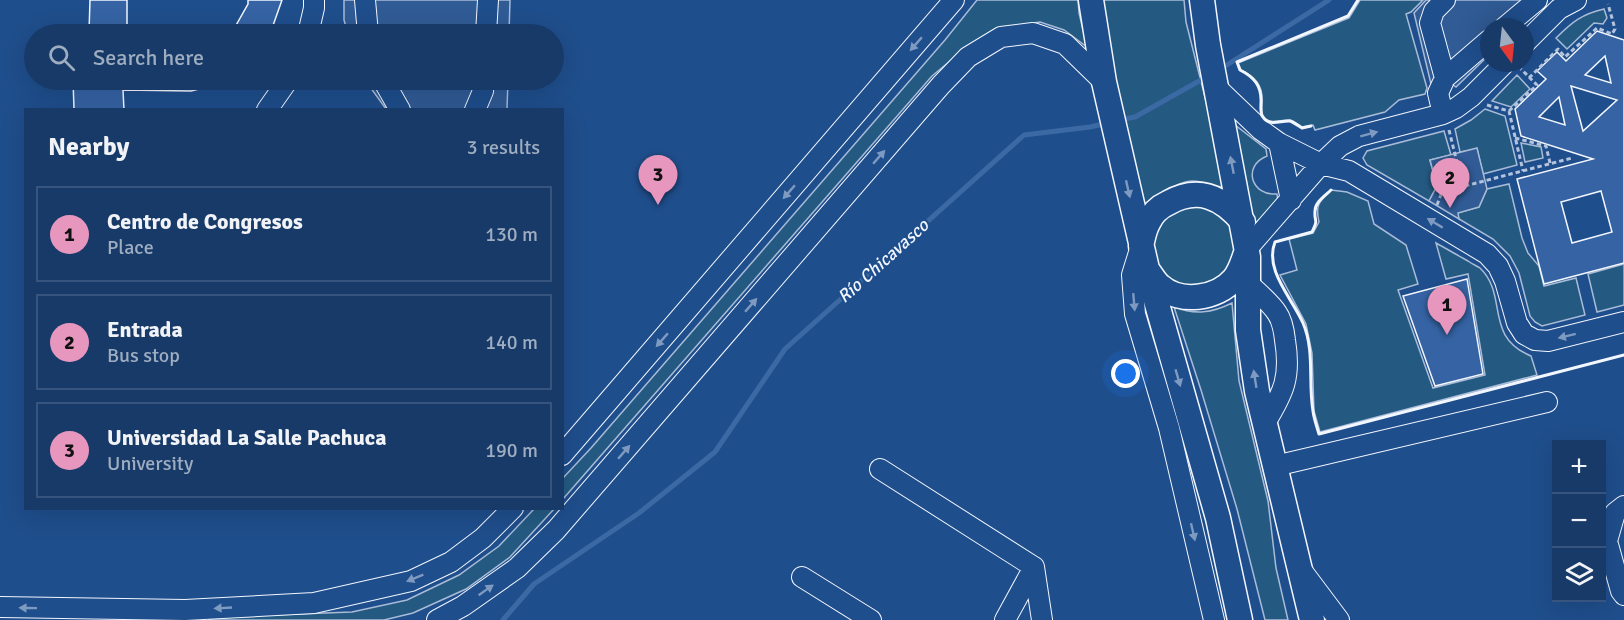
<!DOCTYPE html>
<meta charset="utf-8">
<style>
:root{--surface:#173a69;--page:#244571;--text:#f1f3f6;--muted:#9eadc0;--line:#36547d;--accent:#e797bd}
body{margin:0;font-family:Signika,sans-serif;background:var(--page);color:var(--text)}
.controls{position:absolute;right:18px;bottom:18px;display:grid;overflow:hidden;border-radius:0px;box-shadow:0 6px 24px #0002}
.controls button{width:54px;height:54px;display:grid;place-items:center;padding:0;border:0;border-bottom:2px solid var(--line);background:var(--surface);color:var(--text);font:30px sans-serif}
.compass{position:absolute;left:1480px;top:18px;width:54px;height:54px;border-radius:50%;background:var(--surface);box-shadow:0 6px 24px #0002;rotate:165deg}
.you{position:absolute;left:1126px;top:374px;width:21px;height:21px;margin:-15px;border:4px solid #fff;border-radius:50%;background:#1a73e8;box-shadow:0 0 0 9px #1a73e833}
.badge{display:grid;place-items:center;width:39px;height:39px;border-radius:50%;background:var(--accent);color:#111;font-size:20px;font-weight:700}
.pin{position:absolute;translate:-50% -50px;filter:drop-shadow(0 2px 3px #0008)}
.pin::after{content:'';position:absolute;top:32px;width:21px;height:18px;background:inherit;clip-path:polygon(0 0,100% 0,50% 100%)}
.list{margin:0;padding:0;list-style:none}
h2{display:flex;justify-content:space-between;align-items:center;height:78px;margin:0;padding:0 24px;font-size:26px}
h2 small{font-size:20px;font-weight:400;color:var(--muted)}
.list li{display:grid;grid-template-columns:39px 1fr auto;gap:18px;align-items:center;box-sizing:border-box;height:96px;margin:0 12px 12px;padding:0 12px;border:2px solid var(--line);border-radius:0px}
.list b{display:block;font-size:22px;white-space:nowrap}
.list p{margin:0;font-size:20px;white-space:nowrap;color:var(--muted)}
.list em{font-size:20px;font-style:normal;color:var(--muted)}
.icon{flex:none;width:33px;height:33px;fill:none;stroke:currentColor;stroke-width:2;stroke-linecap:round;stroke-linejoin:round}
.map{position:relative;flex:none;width:1624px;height:620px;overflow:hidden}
.search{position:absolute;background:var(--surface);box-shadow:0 6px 24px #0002;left:24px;top:24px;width:540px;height:66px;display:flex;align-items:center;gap:15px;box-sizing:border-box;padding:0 21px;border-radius:33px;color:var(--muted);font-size:22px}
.panel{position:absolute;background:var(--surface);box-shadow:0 6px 24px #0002;left:24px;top:108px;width:540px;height:402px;border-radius:0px}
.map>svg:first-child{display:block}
</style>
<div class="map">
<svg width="1624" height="620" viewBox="0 0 1624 620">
<rect width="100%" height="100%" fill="#1f4e8c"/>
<path fill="#245a82" stroke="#a8bbd7" stroke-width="1.5" d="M 977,0 L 1078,0 L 1079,13 L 1087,47 L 1064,30 L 1040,22 L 999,28 L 967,47 L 932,76 L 563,499 L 563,478 L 591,448 L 945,40 Z
M 1101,0 L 1184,0 L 1186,22 L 1229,192 C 1219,188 1202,180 1191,181 C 1174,182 1155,202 1142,213 L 1108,47 Z
M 1360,0 L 1423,0 L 1411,12 L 1406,14 L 1427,88 L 1425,94 L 1399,100 L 1385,112 L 1315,130 L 1313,125 L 1302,127 C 1298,125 1294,121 1290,120 C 1281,119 1269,126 1263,116 C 1261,112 1262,106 1262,102 C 1263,85 1255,77 1241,70 L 1238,63 L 1349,18 Z
M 1604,9 L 1607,18 L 1603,24 L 1594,23 L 1567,49 L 1556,38 C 1572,22 1582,14 1604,9 Z
M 1517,75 L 1530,89 L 1511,107 L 1492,101 Z
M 1485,109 L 1505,116 L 1517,165 L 1483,174 L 1477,149 L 1460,152 L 1455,129 L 1471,120 Z
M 1226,118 L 1266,149 L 1267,156 C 1242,166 1251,196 1277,194 L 1278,201 L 1250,229 Z
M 1444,131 L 1451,155 L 1430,160 L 1437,186 L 1429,201 L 1367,165 L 1363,158 L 1367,151 Z
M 1521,143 L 1541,147 L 1543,158 L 1525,162 Z
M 1509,184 L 1522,238 L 1528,253 L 1539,266 L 1544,286 L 1576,278 L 1585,315 L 1542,326 L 1535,322 L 1530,316 L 1519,273 L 1510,256 L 1493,239 L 1459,219 L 1457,213 L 1479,207 L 1487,189 Z
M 1331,190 L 1347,192 L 1368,201 L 1374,224 L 1406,245 L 1418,284 L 1398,290 L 1433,388 L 1485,375 L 1468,274 L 1446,279 L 1436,243 C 1447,249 1457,255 1468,261 C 1472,264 1477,266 1480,268 C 1509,296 1483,336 1531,356 L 1537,375 L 1320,432 L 1314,411 L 1312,353 L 1306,324 L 1280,275 L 1297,270 L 1289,239 L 1313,233 L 1319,222 C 1315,205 1319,202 1331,190 Z
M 1186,205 L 1212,207 L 1232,225 L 1238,252 L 1224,278 L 1197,289 L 1169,281 L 1159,270 L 1152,243 L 1156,230 L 1163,219 Z
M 1624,264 L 1624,305 L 1597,312 L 1588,274 Z
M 1232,303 L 1239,381 L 1268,501 L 1276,568 L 1288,620 L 1265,620 L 1237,509 L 1201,390 L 1174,307 C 1195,315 1212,313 1232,303 Z
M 534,509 L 554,509 L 510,557 L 466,589 L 413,613 L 384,620 L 209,620 L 215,615 L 271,615 L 352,612 L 407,600 L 459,575 L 499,546 Z"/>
<path fill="#305b95" stroke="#a8bbd7" stroke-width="1.5" d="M 344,0 L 510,0 L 509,34 L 348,34 L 344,20 Z
M 1426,0 L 1546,0 L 1518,27 L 1489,27 L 1489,55 L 1456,87 L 1450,83 L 1432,88 L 1414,13 Z
M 365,80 L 508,80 L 507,109 L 386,109 Z
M 1477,148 L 1487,189 L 1479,207 L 1458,213 L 1459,219 L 1429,201 L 1437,186 L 1430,160 Z"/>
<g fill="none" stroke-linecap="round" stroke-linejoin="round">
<path stroke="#3b69a3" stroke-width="5" d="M 1219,70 L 1329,0
M 1120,120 L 1135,117 L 1208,76
M 503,620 L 534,584 L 639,513 L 715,452 L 785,349 L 1024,135 L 1090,127 L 1108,123"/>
</g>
<path fill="#3563a3" stroke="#f2f6ff" stroke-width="1.5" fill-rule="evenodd" d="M 90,0 L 127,0 L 127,34 L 73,34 L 89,32 Z
M 248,0 L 282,0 L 270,34 L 228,34 L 235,27 L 248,4 Z
M 1597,31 L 1624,40 L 1624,263 L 1544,284 L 1517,179 L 1593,159 L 1521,136 L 1515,109 L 1546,79 L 1537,71 L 1557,52 L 1566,61 ZM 1605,56 L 1611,83 L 1585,75 ZM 1571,86 L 1617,100 L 1583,131 ZM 1559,97 L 1565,125 L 1539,117 ZM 1601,191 L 1612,232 L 1572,243 L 1561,202 Z
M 73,80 L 225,80 L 215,85 L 191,91 L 123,90 L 124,110 L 74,109 Z
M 1467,279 L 1483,374 L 1435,386 L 1403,296 Z"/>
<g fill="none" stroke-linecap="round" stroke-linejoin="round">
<defs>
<path id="minor" d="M 365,0 L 368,34
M 1445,0 L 1434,11 L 1430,23 L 1445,78
M 1505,27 L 1537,0
M 308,34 L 314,8 L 314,0
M 486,34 L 488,0
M 1525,43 L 1559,9 L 1576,0
M 383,80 L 400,110
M 1216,87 L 1261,130 L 1279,143 L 1321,164 L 1349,171 L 1487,254 L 1498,266 L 1505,281 L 1517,323 L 1524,334 L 1535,340 L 1548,341 L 1624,322
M 267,110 L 288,80
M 475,110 L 483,91 L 484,80
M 1443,114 L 1438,93 L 1445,78 L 1489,40
M 1279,143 L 1291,200
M 1141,246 L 1132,275 L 1135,314 L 1169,428 L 1214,620
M 1247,249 L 1321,164 L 1340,146 L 1359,136 L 1443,114 L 1456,108 L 1471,97 L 1505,63
M 1248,283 C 1257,292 1270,302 1277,313 C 1282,320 1284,331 1285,340 C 1291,377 1284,392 1265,423
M 562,455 L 954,0
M 1275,466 L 1547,402
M 880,469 L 1034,567 L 1042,620
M 1624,506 L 1615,513 L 1607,541 L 1621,591 L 1624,595
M 1303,572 L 1339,620
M 802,577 L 871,620
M 0,607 L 185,610 L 314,603 L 411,581 L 451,562 L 483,538 L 513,508
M 437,620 L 463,606 L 517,568 L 556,530 L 941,85 L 968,57 L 1001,37 L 1033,33 L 1065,44 L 1104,82
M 1005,620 L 1034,567"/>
<path id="major" d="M 1091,0 L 1104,82 L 1147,269 L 1218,518 L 1240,620
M 1202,0 L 1208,45 L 1248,257 L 1248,330 L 1257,391 L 1312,620
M 1141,246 C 1143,238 1144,230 1148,223 C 1152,214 1159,207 1168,203 C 1198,186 1222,197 1243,222
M 1148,271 C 1152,276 1155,282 1160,286 C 1180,304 1217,299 1234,279 C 1240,272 1243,262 1246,253"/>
</defs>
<use href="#minor" stroke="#f2f6ff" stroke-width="22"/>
<use href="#major" stroke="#f2f6ff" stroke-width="27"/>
<path stroke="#b3c4dc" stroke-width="3" stroke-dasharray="4.5 3" stroke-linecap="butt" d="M 1529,78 L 1558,49 L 1565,57 L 1597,28 L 1612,34 L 1615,29 L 1608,4
M 1487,105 L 1509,111 L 1523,171
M 1509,111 L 1537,85 L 1521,69
M 1449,130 L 1463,187
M 1515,138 L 1546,146 L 1550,163
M 1437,205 L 1442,192 L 1572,158"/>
<use href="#minor" stroke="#1f4e8c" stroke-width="20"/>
<use href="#major" stroke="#1f4e8c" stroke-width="24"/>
<path stroke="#f2f6ff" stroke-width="3" d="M 1311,126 L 1302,128 C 1299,126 1293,122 1290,121 C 1281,120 1269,127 1263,117 C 1260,114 1261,107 1261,103 C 1262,86 1254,77 1240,70 L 1237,62 L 1348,16 L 1358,0
M 1331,190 C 1325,196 1315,202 1315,211 C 1314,223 1319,218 1312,232 L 1275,242 C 1264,270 1292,298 1303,323 C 1315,351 1308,382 1313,411 C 1314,419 1317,427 1319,434 L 1624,355"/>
</g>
<defs><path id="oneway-solid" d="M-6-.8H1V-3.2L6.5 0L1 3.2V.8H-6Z" transform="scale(1.5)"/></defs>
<g fill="#7e9ac0">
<use href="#oneway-solid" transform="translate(916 44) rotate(131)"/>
<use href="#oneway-solid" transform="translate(1369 134) rotate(-15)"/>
<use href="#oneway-solid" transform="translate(879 157) rotate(-49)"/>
<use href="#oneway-solid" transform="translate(1232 165) rotate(-101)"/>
<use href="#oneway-solid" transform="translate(1128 189) rotate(77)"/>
<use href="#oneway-solid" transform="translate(789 192) rotate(131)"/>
<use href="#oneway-solid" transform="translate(1435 223) rotate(-149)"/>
<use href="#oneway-solid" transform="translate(1134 302) rotate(85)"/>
<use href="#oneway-solid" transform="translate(751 305) rotate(-49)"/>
<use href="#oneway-solid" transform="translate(1567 336) rotate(166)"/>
<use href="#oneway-solid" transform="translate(662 340) rotate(131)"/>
<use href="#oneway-solid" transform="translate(1178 378) rotate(74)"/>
<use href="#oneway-solid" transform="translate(1255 379) rotate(-99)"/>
<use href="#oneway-solid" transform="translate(624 452) rotate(-49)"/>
<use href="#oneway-solid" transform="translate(1193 532) rotate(77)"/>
<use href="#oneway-solid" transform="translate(415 578) rotate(158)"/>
<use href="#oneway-solid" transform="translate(486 590) rotate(-35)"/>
<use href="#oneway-solid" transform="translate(28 608) rotate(-179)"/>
<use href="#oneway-solid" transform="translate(223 608) rotate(177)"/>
</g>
<g text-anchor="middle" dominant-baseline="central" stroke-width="4.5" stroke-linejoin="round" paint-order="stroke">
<g font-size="18" font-style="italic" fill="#f2f6ff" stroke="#1f4e8c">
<text transform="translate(883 261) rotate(-42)">Río Chicavasco</text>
</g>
</g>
</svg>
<div class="controls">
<button>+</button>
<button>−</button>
<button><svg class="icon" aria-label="layers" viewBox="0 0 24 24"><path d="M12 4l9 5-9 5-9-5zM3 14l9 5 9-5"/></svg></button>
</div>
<svg class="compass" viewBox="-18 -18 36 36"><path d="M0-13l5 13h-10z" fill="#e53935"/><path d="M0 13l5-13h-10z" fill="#9eadc0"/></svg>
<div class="you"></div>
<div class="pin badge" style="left:1447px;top:335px">1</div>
<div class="pin badge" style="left:1450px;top:208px">2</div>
<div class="pin badge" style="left:658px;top:205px">3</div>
<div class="search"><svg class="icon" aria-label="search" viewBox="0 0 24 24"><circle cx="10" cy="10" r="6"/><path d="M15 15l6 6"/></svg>Search here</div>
<section class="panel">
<h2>Nearby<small>3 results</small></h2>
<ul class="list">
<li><span class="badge">1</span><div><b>Centro de Congresos</b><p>Place</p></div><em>130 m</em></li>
<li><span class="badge">2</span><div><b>Entrada</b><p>Bus stop</p></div><em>140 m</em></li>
<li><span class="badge">3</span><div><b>Universidad La Salle Pachuca</b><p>University</p></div><em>190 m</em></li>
</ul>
</section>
</div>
